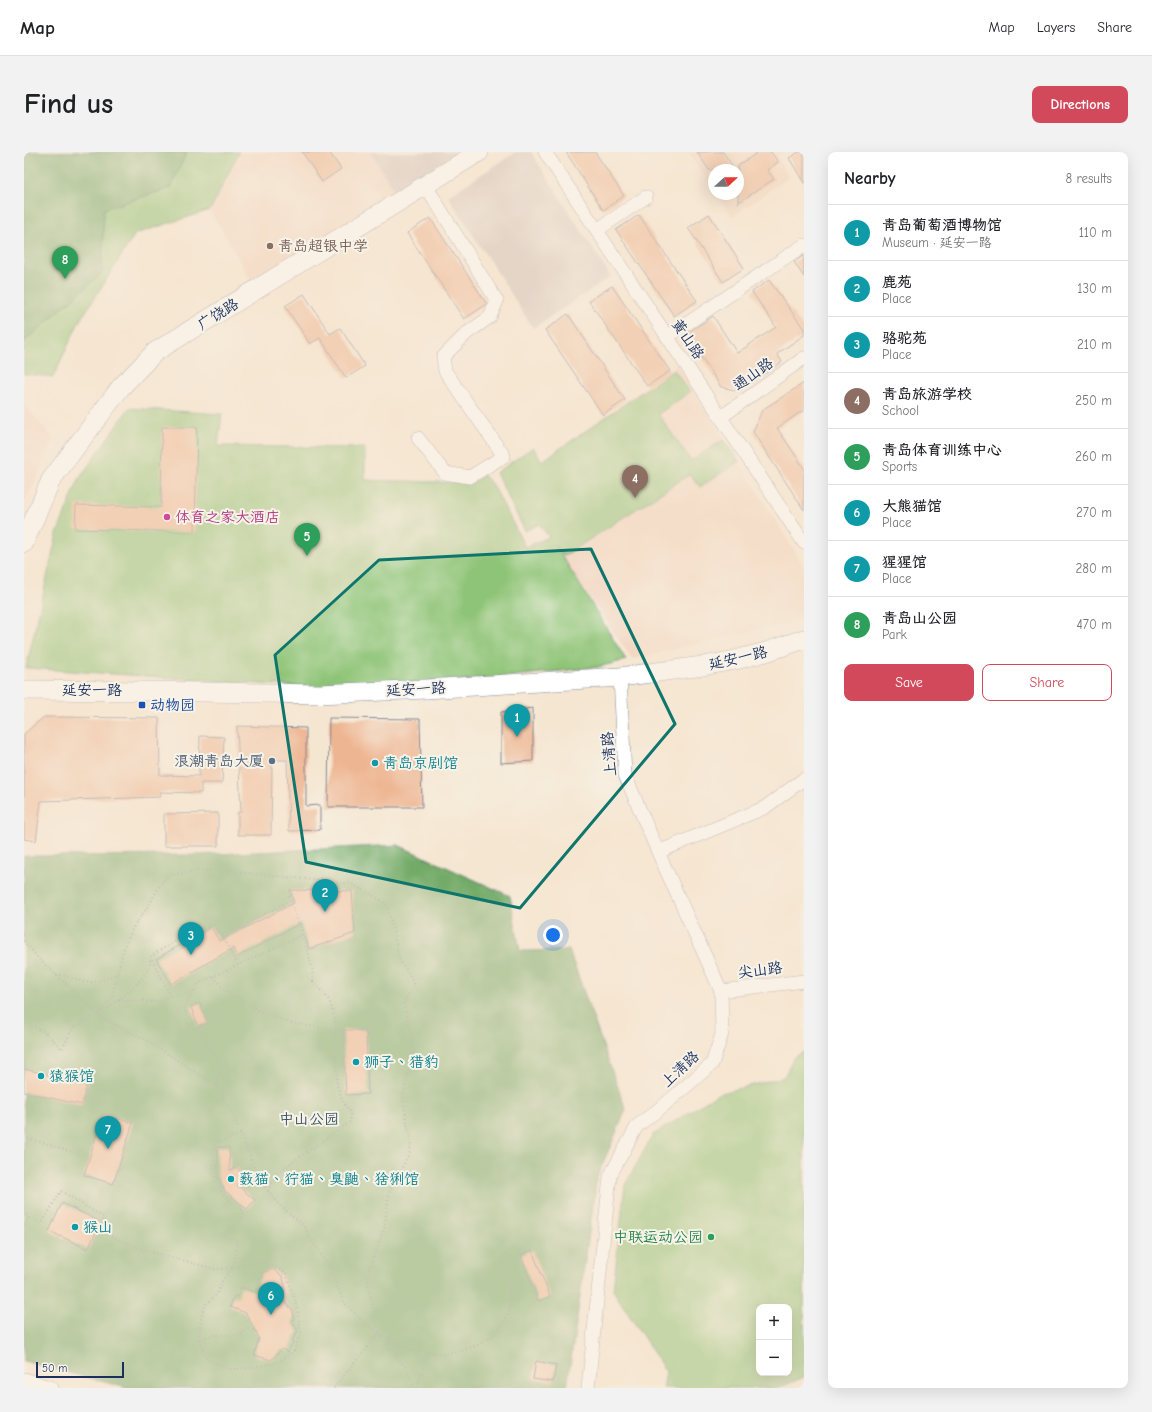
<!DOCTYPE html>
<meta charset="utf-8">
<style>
:root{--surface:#fff;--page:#f2f2f2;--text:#202124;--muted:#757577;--line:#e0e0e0;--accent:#d1495b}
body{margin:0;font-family:"Comic Neue","LXGW WenKai TC",sans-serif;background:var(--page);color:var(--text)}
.controls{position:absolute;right:12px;bottom:12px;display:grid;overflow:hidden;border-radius:8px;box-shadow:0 4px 16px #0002}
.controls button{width:36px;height:36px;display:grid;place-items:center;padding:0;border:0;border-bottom:1px solid var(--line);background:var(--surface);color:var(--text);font:20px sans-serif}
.compass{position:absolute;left:684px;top:12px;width:36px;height:36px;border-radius:50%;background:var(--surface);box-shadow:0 4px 16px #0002;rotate:69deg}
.scale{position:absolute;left:12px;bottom:10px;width:88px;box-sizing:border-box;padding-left:4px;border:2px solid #1b2f5e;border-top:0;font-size:11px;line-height:14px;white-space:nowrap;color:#1b2f5e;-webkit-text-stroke:3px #f7f3e8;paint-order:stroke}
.you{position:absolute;left:529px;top:783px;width:14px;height:14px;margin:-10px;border:3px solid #fff;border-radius:50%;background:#1a73e8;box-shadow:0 0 0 6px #1a73e833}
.badge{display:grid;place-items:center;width:26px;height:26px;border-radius:50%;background:var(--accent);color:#fff;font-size:13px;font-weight:700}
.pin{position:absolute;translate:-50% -33px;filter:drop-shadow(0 1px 2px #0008)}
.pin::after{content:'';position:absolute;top:21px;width:14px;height:12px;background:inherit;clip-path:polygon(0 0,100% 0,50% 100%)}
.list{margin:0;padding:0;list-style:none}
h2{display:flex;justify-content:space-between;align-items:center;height:52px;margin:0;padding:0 16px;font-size:17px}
h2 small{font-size:13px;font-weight:400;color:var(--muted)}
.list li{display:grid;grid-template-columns:26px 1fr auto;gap:12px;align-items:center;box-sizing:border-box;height:56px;padding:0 16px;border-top:1px solid var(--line)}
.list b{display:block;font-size:15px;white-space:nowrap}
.list p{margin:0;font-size:13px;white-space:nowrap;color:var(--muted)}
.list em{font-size:13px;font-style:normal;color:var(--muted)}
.actions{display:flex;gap:8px;padding:12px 16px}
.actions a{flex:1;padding:9px 0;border:1px solid var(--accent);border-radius:8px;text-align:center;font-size:14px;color:var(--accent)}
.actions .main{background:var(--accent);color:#fff}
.map{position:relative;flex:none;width:780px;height:1236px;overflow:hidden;border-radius:8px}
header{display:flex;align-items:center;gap:24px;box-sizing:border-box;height:56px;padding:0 20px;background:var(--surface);border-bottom:1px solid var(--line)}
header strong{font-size:19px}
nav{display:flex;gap:22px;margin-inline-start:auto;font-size:14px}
.intro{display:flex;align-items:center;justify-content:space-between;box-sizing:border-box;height:96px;padding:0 24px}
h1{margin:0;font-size:28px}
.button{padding:10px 18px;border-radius:8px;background:var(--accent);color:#fff;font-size:14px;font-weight:700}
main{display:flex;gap:24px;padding:0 24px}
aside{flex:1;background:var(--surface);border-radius:8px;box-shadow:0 4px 16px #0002}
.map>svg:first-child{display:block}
</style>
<header>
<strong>Map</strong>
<nav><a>Map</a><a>Layers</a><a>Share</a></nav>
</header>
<div class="intro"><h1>Find us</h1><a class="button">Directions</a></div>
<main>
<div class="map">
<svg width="780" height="1236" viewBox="0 0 780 1236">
<rect width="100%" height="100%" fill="#f7f3e8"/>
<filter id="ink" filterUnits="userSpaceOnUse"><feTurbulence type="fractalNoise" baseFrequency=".025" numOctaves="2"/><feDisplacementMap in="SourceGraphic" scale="8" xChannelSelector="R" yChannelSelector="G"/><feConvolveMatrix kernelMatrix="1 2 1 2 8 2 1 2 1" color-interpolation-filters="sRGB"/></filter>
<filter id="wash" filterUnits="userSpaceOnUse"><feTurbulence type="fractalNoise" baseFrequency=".012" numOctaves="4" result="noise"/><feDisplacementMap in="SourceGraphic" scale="16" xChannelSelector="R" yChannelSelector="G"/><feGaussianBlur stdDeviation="0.9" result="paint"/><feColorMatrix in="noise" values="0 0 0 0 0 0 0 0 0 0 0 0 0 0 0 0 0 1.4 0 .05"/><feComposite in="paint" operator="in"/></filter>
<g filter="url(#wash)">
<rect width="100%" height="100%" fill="#f5e6d1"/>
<path fill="#f2d4be" d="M 215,0 L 346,0 L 373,42 L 227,129 L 186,58 Z
M 664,0 L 760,0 L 753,5 L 765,25 L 708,65 L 692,42 L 714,42 L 714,18 L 690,18 L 690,39 Z
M 654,212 L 780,414 L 780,466 L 753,474 L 608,507 L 515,372 L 501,379 L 518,309 Z
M 0,253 L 31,288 L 0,352 Z"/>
<path fill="#cfc0ba" d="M 346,0 L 438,0 L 373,42 Z
M 492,0 L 507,0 L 587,125 L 509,176 L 424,44 Z"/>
<path fill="#8ec477" stroke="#547a6a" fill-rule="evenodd" d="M 0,0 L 215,0 L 186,58 L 111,82 L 54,172 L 29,225 L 0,222 Z
M 650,218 L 666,240 L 634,262 L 667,309 L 699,288 L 715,309 L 676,335 L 666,322 L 540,404 L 532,394 L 602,508 L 574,515 L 460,527 L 295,536 L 2,516 L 33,382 L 55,327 L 105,256 L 198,262 L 194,294 L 341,296 L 341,328 L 448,331 L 460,323 L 470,335 L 501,395 L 525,385 L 515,372 L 501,379 L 472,321 L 509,295 L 518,309 Z
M 780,900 L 780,1225 L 753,1236 L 639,1236 L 642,1220 L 589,1138 L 601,1033 L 629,983 L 694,942 L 760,925 L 770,905 ZM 735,1155 L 765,1155 L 765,1221 L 735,1221 Z"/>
<path fill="#72aa68" stroke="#466c63" d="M 0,0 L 163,0 L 146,36 L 80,57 L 78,121 L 0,190 Z
M 374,693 L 486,744 L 496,799 L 545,798 L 602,958 L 573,1025 L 543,1236 L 103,1236 L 0,1209 L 0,704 L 172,703 Z"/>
<g id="blocks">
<path fill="#eeb592" d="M 278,0 L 305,0 L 317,17 L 298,30 Z
M 542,0 L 571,0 L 600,44 L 579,58 Z
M 673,0 L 699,0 L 711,18 L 685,18 Z
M 734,0 L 747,0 L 754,10 L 743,18 L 750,27 L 714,51 L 714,14 Z
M 775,0 L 780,0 L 780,31 L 765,6 Z
M 685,62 L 720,116 L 699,130 L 664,76 Z
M 615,63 L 673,149 L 650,164 L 592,78 Z
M 406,66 L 463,152 L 440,167 L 383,81 Z
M 780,103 L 780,125 L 770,110 Z
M 745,128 L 780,177 L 780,183 L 753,202 L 758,210 L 715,239 L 697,235 L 662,182 L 689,164 L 713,201 L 752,175 L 728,140 Z
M 588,134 L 646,219 L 623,234 L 565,149 Z
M 280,142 L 306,182 L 316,176 L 341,214 L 322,226 L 296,186 L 286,192 L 261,154 Z
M 544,162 L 601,248 L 579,263 L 521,178 Z
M 780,231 L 780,258 L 753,276 L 780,316 L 780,358 L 729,280 L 738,258 Z
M 138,275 L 173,275 L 171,380 L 51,377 L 52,353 L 137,355 Z
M 509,556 L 509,609 L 477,611 L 477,560 Z
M 20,565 L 135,566 L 136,623 L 175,624 L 176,584 L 200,585 L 198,631 L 177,631 L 177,641 L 136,640 L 136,645 L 17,649 L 12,689 L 0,687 L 0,582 Z
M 305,566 L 396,567 L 398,655 L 304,655 Z
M 213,574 L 282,576 L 282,654 L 296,653 L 296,678 L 265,679 L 263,608 L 248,608 L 247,683 L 214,683 L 214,660 L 217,660 Z
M 194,661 L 194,694 L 140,694 L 140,662 Z
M 266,738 L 328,739 L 331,781 L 285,797 L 277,771 L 213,805 L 209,796 L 147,832 L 132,807 L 187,775 L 195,789 L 270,751 Z
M 176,851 L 184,871 L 174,874 L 167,855 Z
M 319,878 L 342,878 L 344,942 L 322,943 Z
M 0,917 L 63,931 L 58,953 L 0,940 Z
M 79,962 L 109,971 L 89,1032 L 60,1023 Z
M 193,995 L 205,995 L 206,1019 L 213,1015 L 221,1029 L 213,1033 L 231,1048 L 223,1057 L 201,1039 L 194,1025 Z
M 38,1051 L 77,1070 L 64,1097 L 25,1079 Z
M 508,1098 L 526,1145 L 514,1149 L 497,1103 Z
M 249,1117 L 258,1124 L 261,1133 L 260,1149 L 269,1159 L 270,1166 L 268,1170 L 274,1179 L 269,1187 L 269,1190 L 264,1200 L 258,1197 L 247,1208 L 230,1203 L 235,1186 L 222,1161 L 206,1155 L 210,1144 L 214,1145 L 217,1135 L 231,1140 L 238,1121 Z
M 512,1209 L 532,1213 L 529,1230 L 509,1227 Z"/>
</g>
</g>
<g filter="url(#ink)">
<use href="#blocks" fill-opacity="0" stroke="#888a98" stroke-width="1"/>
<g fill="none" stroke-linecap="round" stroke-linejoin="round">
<defs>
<path id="street" d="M 521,0 L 780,391
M 573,78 L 622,45
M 643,185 L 780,93
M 697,265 L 780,206
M 394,286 L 421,321 L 446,325 L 480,304 L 421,219 L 419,205 L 443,181 L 466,165 L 473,149 L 402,34
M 634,700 L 740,656 L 780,627
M 697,839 L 780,829
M 0,1227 L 28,1236
M 564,1236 L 586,1024 L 613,974 L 639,954 L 688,912 L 698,882 L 697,839 L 634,700 L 601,623 L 596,525"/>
<path id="secondary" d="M 0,391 L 27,328 L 97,235 L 131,200 L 455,0
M 0,538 L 118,539 L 296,542 L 402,537 L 596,525 L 679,514 L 711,508 L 742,500 L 780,487"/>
</defs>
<use href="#street" stroke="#888a98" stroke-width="14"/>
<use href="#secondary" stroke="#888a98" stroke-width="20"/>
<path stroke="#888a98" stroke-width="2" stroke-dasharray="1 3" stroke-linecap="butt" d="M 0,789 L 15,807 L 78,866 L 117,885 L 192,933 L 210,965 L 235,1027 L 255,1053 L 278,1072 L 303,1112 L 320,1150 L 340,1171 L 355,1181 L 386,1197 L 419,1202 L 440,1198 L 454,1193 L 467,1185 L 479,1173 L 486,1157 L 486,1141 L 479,1116 L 478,1104 L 485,1097 L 497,1098
M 214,813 L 199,784 L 266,749
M 32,823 C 46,824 48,826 60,830 C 71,832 85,825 94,821
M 190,824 L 199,837 L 234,858 L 266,871 L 312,878
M 95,847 L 135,850 L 146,843 L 127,806
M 78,860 C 94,848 114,835 124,817 C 126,814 126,809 126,805 C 145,792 168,779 189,772 L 199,784
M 74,863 L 87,847 L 100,795 L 110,774 L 125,753 L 135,735 L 143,724 L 170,719 L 196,718 L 328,732 L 359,749 L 364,756 L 376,810 L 385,822 L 390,833 L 379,851 L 389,886 L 389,904 L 381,932 L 379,947 L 383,971 L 387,987 L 386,1000 L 365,1041 L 360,1077 L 345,1117 L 344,1133 L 355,1181 L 382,1216 L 391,1236
M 0,870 L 22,881 L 38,897 L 49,876 L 74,862
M 192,933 L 197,920 L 196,911 L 184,894 L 177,879 L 164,874 L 160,855 L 175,831 L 278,783 L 264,741
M 0,985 L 55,1002
M 244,1039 L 254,1020 L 326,970 L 327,961 L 319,950 L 313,932 L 311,867 C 309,861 308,857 306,851 C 303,844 295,836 289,831 C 289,810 284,802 278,783
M 0,1059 L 5,1066 L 18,1071 L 37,1039 L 79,1065 L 79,1076 L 86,1084 L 121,1098 L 191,1117 L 209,1116 L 199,1127 L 193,1142 L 182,1152 L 178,1162 L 174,1187 L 184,1208 L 206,1217 L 226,1216 L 252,1211 L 270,1199 L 277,1180 L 273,1155 L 262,1121 L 236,1109 L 209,1116 L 213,1091 L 209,1086 L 200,1085 L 199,1081 C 210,1075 217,1072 220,1060 L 198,1041 L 191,1025 L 189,995 L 192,991 L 216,982
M 174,1187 L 189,1183 L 215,1183 L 225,1176
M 310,1236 L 355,1181
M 393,1236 L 404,1201"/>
<use href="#street" stroke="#fff" stroke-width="13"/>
<use href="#secondary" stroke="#fff" stroke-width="19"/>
</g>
</g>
<path d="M0 0H780V1236H0ZM 567,397 L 651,572 L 496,756 L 282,710 L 251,503 L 355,408 Z" fill="#f5e6d1" fill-opacity=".55" fill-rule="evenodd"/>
<path fill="none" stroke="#0f766e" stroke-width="3" stroke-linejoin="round" d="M 567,397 L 651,572 L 496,756 L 282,710 L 251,503 L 355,408 Z"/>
<circle fill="#8d6e63" stroke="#f7f3e8" stroke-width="1.5" cx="246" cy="94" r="4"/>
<circle fill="#d1479c" stroke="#f7f3e8" stroke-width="1.5" cx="143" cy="365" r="4"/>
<rect fill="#1a4fb4" stroke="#f7f3e8" stroke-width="1.5" x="114" y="549" width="8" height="8" rx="2"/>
<circle fill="#5c6f8a" stroke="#f7f3e8" stroke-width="1.5" cx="248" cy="609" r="4"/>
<g fill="#0f9aa8" stroke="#f7f3e8" stroke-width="1.5">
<circle cx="351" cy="611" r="4"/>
<circle cx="332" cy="910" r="4"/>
<circle cx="17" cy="924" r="4"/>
<circle cx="207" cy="1027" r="4"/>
<circle cx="51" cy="1075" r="4"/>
</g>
<circle fill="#2e9e5b" stroke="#f7f3e8" stroke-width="1.5" cx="687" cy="1085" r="4"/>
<g text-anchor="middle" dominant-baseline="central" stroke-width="4" stroke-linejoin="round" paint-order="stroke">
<g font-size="15" fill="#785e54" stroke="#f7f3e8" text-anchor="start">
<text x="254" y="94">青岛超银中学</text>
</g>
<g font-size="15" fill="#1b2f5e" stroke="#f7f3e8">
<text transform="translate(194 162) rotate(-32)">广饶路</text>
<text transform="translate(664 187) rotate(56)">黄山路</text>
<text transform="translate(729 222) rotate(-35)">通山路</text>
<text transform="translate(714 506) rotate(-13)">延安一路</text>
<text transform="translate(392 537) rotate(-3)">延安一路</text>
<text x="68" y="538">延安一路</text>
<text transform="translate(585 602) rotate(-95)">上清路</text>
<text transform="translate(736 818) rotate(-7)">尖山路</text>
<text transform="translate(656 917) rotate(-43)">上清路</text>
</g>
<g font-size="15" fill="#b23c85" stroke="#f7f3e8" text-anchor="start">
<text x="151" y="365">体育之家大酒店</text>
</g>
<g font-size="15" fill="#164399" stroke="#f7f3e8" text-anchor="start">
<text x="126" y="553">动物园</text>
</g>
<g font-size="15" fill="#4e5e75" stroke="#f7f3e8" text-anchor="end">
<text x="240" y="609">浪潮青岛大厦</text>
</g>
<g font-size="15" fill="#0d838f" stroke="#f7f3e8" text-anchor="start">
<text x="359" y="611">青岛京剧馆</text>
<text x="340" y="910">狮子、猎豹</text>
<text x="25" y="924">猿猴馆</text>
<text x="215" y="1027">薮猫、狞猫、臭鼬、猞猁馆</text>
<text x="59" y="1075">猴山</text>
</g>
<g font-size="15" fill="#385464" stroke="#f7f3e8">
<text x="285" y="967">中山公园</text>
</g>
<g font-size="15" fill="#27864d" stroke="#f7f3e8" text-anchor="end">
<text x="679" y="1085">中联运动公园</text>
</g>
</g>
</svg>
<div class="controls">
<button>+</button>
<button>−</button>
</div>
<svg class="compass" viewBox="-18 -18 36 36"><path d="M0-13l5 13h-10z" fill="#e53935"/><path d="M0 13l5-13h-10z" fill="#757577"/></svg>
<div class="scale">50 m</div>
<div class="you"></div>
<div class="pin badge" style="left:493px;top:585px;background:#0f9aa8">1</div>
<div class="pin badge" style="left:301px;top:760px;background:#0f9aa8">2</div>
<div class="pin badge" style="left:167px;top:803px;background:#0f9aa8">3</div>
<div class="pin badge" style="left:611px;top:346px;background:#8d6e63">4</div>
<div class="pin badge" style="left:283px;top:404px;background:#2e9e5b">5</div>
<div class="pin badge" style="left:247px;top:1163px;background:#0f9aa8">6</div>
<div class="pin badge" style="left:84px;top:997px;background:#0f9aa8">7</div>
<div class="pin badge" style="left:41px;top:127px;background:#2e9e5b">8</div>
</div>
<aside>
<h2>Nearby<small>8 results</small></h2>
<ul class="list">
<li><span class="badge" style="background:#0f9aa8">1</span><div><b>青岛葡萄酒博物馆</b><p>Museum · 延安一路</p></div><em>110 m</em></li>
<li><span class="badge" style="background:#0f9aa8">2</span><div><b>鹿苑</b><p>Place</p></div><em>130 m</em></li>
<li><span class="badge" style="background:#0f9aa8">3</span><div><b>骆驼苑</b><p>Place</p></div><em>210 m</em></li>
<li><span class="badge" style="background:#8d6e63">4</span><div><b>青岛旅游学校</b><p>School</p></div><em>250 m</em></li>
<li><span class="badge" style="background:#2e9e5b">5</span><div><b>青岛体育训练中心</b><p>Sports</p></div><em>260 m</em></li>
<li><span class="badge" style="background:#0f9aa8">6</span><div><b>大熊猫馆</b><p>Place</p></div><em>270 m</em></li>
<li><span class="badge" style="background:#0f9aa8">7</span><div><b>猩猩馆</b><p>Place</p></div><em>280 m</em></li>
<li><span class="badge" style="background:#2e9e5b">8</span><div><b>青岛山公园</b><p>Park</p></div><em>470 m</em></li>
</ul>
<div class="actions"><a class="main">Save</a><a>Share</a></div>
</aside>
</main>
